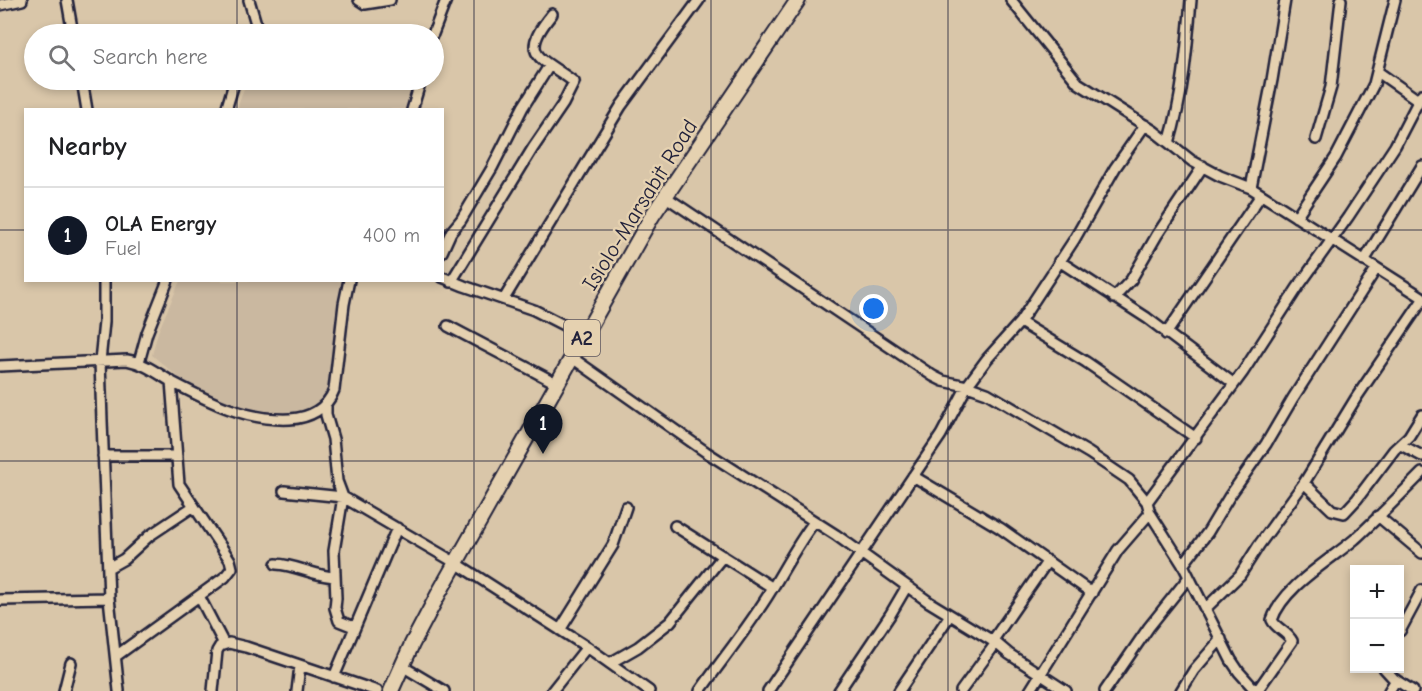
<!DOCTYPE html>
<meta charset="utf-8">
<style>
:root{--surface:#fff;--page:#f6f6f6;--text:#202124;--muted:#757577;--line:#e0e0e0;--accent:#111827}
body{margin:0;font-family:"Comic Neue",sans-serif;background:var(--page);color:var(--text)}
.controls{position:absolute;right:18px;bottom:18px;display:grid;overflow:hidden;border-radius:0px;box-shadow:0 3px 9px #0003}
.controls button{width:54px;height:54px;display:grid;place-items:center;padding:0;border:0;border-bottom:2px solid var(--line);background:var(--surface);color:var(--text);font:30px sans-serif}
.you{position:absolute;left:874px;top:309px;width:21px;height:21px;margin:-15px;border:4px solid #fff;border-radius:50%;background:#1a73e8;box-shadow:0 0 0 9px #1a73e833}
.badge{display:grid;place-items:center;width:39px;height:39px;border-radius:50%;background:var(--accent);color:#fff;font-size:20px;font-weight:700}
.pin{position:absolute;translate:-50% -50px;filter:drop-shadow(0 2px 3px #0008)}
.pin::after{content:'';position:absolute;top:32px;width:21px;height:18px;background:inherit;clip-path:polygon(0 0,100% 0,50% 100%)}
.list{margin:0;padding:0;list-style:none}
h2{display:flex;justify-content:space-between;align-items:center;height:78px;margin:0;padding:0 24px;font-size:26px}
h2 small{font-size:20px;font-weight:400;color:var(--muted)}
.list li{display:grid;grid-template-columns:39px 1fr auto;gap:18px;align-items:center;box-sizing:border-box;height:96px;padding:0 24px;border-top:2px solid var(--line)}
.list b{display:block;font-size:22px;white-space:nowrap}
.list p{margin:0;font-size:20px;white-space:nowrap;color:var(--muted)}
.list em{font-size:20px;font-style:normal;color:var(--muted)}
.icon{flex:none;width:33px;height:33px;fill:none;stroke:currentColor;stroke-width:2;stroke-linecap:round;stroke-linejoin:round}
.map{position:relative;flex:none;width:1422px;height:691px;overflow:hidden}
.search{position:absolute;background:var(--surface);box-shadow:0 3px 9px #0003;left:24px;top:24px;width:420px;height:66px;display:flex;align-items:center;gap:15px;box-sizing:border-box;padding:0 21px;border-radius:33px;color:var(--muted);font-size:22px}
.panel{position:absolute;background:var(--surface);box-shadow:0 3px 9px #0003;left:24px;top:108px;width:420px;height:174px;border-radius:0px}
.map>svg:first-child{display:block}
</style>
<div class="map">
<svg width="1422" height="691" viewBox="0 0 1422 691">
<rect width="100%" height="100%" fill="#d9c6a9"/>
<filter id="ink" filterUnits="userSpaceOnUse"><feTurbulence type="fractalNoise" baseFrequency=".0167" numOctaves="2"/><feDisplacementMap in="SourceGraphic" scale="12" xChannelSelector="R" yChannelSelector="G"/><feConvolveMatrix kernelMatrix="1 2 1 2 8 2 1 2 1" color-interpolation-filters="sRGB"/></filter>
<g filter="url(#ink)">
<path fill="#cab8a0" d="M 247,80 L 416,80 L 405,109 L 237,109 Z
M 180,281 L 347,281 L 329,405 L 308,411 L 277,415 L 238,406 L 184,382 L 152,355 L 158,332 Z"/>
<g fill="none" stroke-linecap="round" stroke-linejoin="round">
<defs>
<path id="minor" d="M 67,0 L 73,34
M 249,0 L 259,34
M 359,0 L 365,4 L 390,0
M 1011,0 L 1078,83 L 1154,131 L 1192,161 L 1220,176 L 1251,188 L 1422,297
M 0,5 L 22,0
M 433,34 L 446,0
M 1378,72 L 1418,100
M 82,80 L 87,110
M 226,110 L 235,80
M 412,110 L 421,80
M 1316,139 L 1331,87 L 1341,0
M 1169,143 C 1183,97 1187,47 1191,0
M 1251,188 L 1272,80 L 1285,0
M 666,197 L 933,376 L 943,381 L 967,386 L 987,393 L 1089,453 L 1129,480 L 1147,502 L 1150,513 L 1183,565 L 1231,660 L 1239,672 L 1256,691
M 1296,217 L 1336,157 L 1374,84 L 1395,0
M 442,252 L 451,232 L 461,220 L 492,168 L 523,107 L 549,66
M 1059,261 L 1147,318 L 1233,383
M 1364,261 L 1422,166
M 442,277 L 464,286 L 534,310 L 583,335
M 104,280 L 104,322 L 100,361 L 102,421 L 109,598 L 119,691
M 451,282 L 533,148 L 563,104 L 574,82 C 542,57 517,57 552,14
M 1114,298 L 1131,280 L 1157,235 L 1203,166
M 504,299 L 621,106 L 699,0
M 1020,322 L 1086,362 L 1196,438
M 448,326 L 558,384
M 1166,334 L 1261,195
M 571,357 L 706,452 L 836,535 L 929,602 L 996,643 L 1009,654 L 1066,691
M 139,362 L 147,333 L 168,280
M 0,366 L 127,360 C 144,363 157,373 172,382 C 210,402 246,421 290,419 C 309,418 327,409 334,390 L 344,304 L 349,280
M 326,404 L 326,415 L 333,439 L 337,481 L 343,497 L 334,551 L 336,598 L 335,608 L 339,621 L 354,627
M 1401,445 L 1422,456
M 103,456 L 177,456
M 913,476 L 1000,528 L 1092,593
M 1304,483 L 1332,510 L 1344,513 L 1357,499 L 1394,450 L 1409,436 L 1422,415
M 284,491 L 343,497 L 456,563 L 587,647 L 649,691
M 1147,502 L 1243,372 L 1298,287 L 1348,217 L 1395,146 L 1422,94
M 1378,516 L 1422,553
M 675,526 L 773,588
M 276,564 C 297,565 314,576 335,577
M 1183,565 L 1208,532 L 1229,497 L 1266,444 L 1293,398 L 1376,269
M 108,568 L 124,559 L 149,536 L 194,506
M 199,596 L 224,644
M 0,600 L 109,598
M 1205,609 L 1240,575 L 1259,545 L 1304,483 L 1356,398 L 1422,301
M 560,630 L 613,545 L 626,507
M 1400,631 L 1422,590
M 993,640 L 1047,562
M 116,656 L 225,577 L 232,568 L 230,560 L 179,484 L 171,381
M 610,663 L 638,647 L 670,622 L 723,556
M 402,666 L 444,691
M 1384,668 L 1394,679 L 1413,691
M 334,677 L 397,528
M 64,691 L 71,663
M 213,691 L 217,651 L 220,646 L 229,643 L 246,647 L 377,691
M 297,691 L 300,666
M 552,691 L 587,647
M 700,691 C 724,657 751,624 772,589 C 786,566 798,543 814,522
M 768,691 L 941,435 L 967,386 L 987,359 L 1020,322 L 1074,240 L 1115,168 L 1145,125
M 839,691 L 890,615 L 907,586
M 899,691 L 950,615
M 961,691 L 996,643
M 1030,691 L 1118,550 L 1150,513
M 1105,691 L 1149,627 L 1189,577
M 1181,691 L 1194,670 L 1221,639
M 1257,691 L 1292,641 C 1287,631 1276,629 1272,620 C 1283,587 1329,561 1355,539 C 1378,518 1400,495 1422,473
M 1389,691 L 1396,680"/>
<path id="highway" d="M 391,691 L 412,644 L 440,591 L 652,216 L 798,0"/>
</defs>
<use href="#minor" stroke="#22223b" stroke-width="14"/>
<use href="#highway" stroke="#22223b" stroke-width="18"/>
<use href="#minor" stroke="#e5d1b0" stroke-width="9"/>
<use href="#highway" stroke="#e5d1b0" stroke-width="14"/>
</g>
</g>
<path fill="none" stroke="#22223b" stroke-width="1.5" stroke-opacity="0.55" d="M 237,0 L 237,34M 474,0 L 474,691M 711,0 L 711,691M 948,0 L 948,691M 1185,0 L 1185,691M 237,80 L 237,110M 0,230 L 26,230M 442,230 L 1422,230M 237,280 L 237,691M 0,461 L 1422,461"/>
<g text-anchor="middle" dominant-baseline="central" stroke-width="5" stroke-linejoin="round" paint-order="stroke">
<rect fill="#e5d1b0" stroke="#5c565e" stroke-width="1.5" x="564" y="320" width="36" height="36" rx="4.5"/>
<g font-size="21" font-weight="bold" fill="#22223b">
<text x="582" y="338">A2</text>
</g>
<g font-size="22" fill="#22223b" stroke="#e5d1b0">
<text transform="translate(640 205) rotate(-58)">Isiolo-Marsabit Road</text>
</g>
</g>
</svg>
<div class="controls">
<button>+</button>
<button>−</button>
</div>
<div class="you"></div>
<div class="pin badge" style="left:543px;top:454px">1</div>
<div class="search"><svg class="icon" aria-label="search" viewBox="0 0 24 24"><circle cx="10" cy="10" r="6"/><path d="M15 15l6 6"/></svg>Search here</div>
<section class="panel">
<h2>Nearby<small></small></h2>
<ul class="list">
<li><span class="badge">1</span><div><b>OLA Energy</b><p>Fuel</p></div><em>400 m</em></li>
</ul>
</section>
</div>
